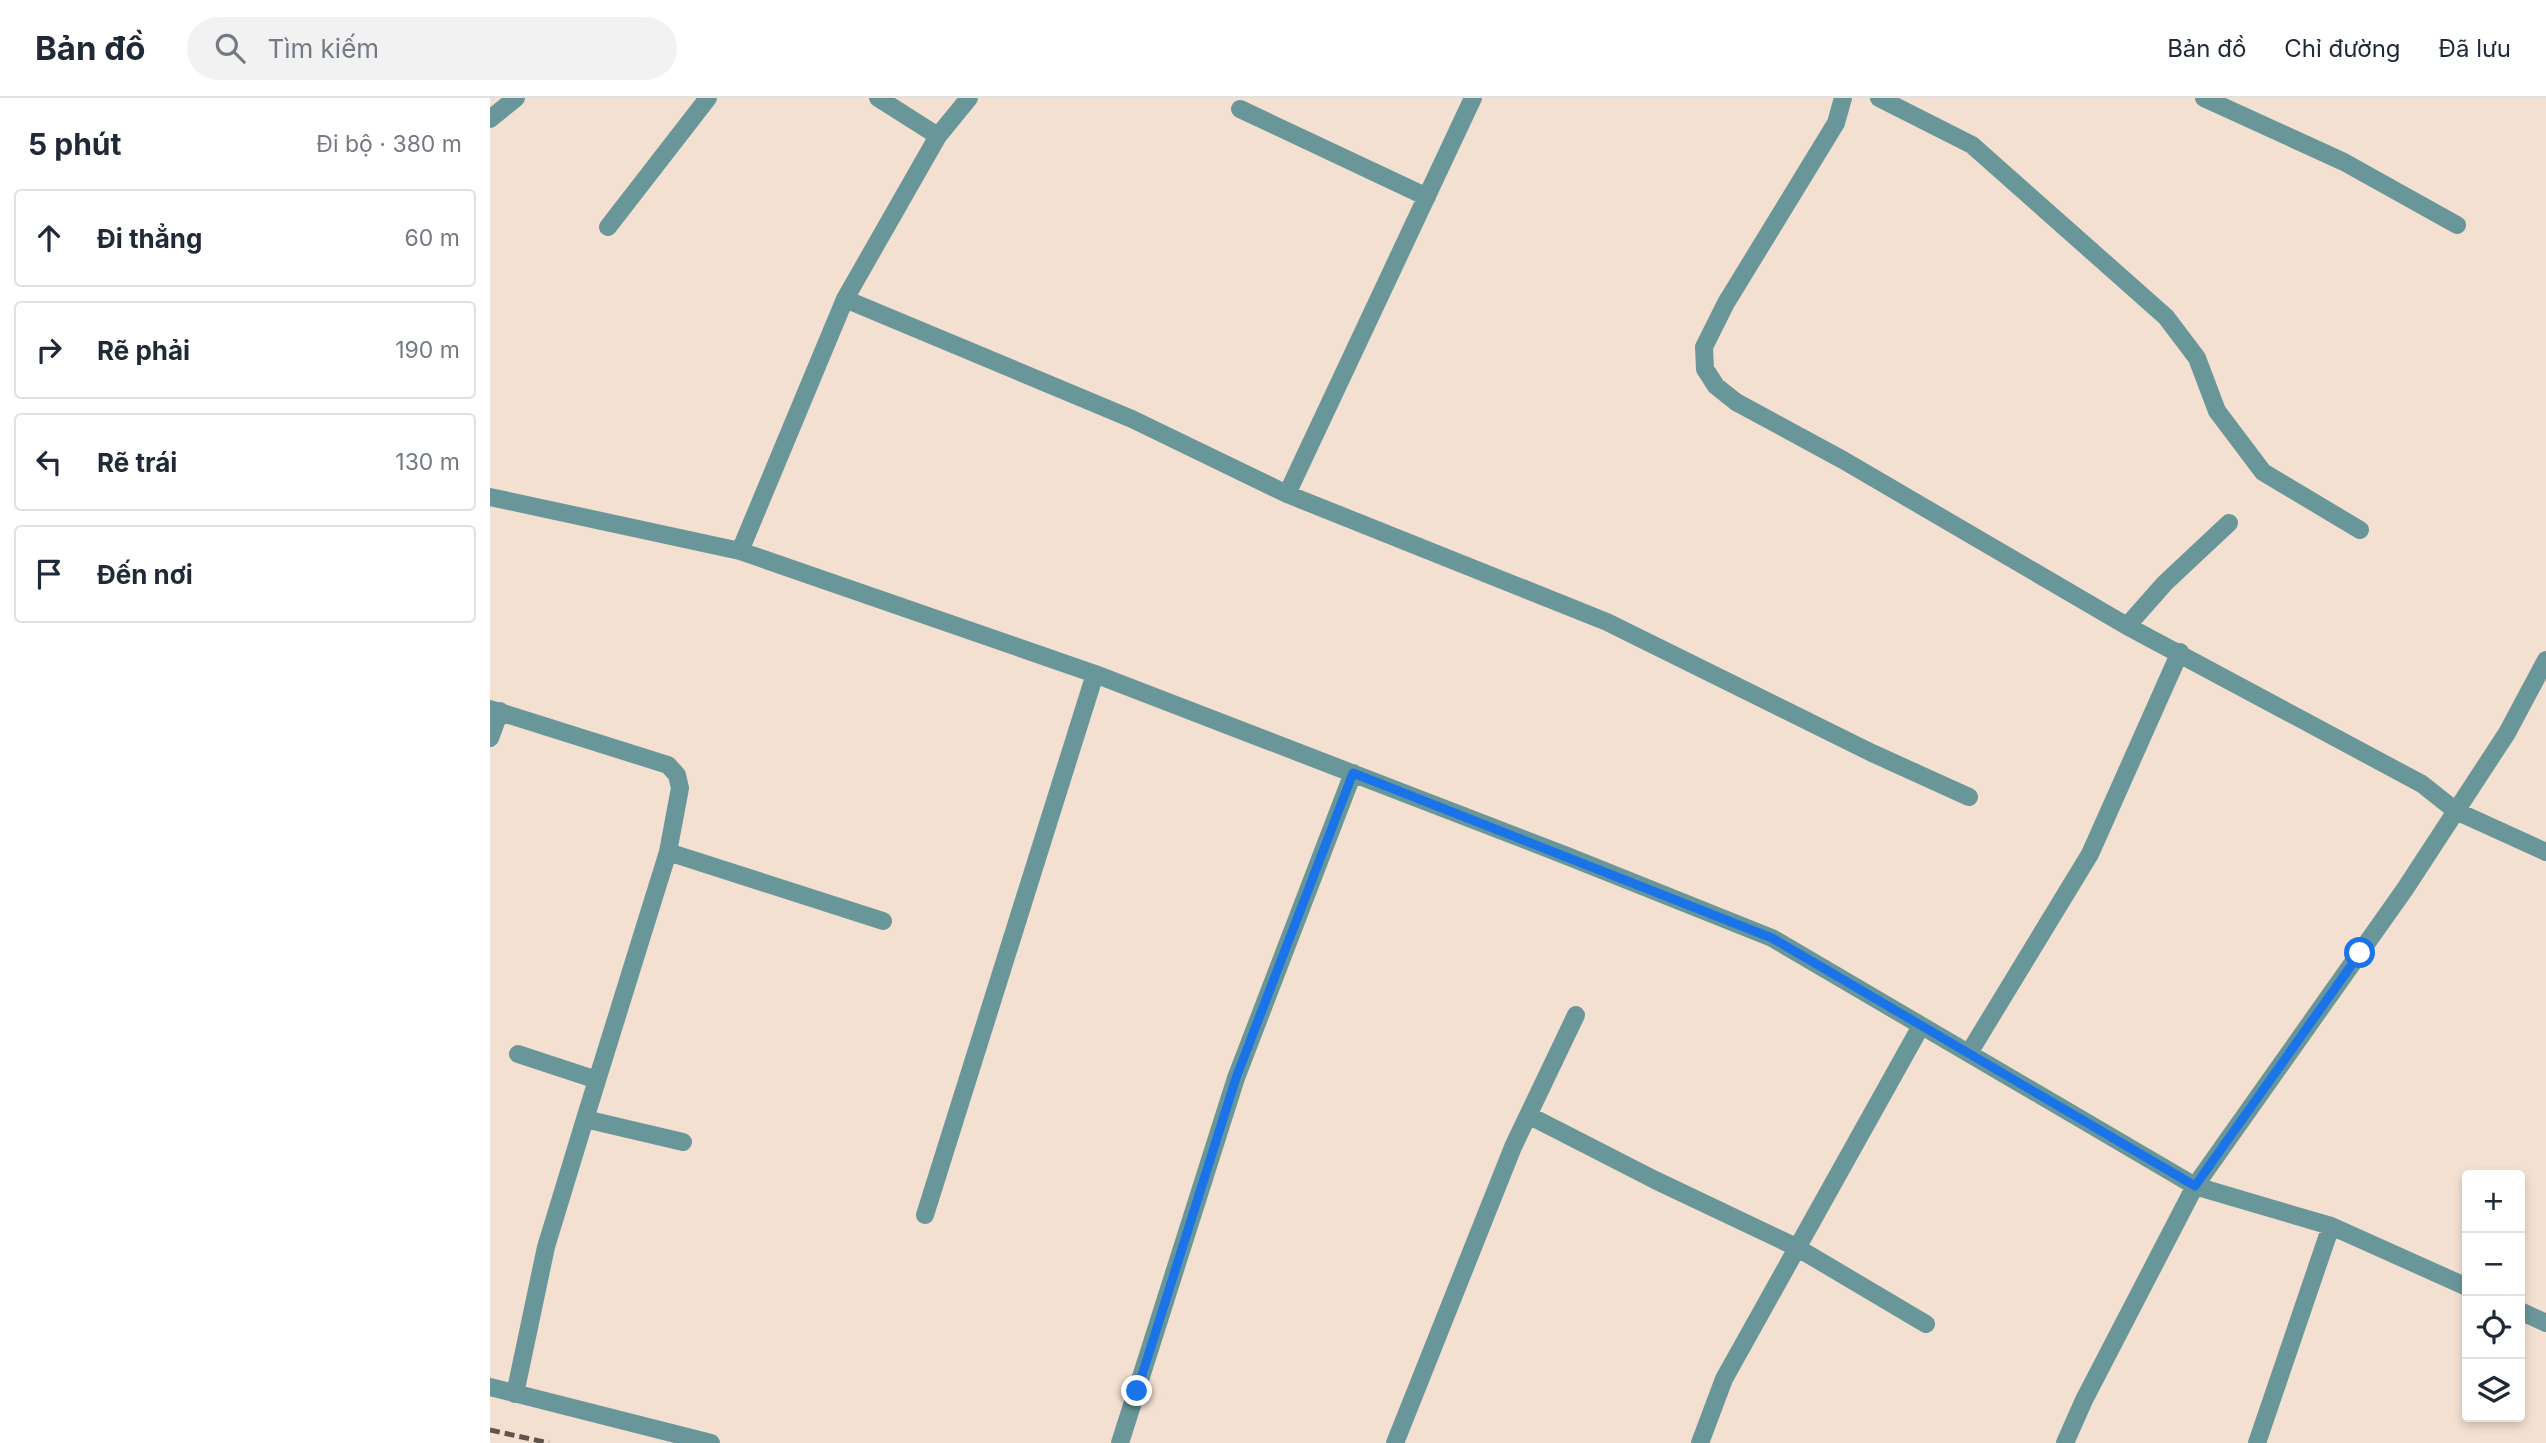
<!DOCTYPE html>
<html lang="vi">
<meta charset="utf-8">
<style>
:root{--surface:#fff;--page:#f2f2f3;--text:#1f2937;--muted:#747a83;--line:#e0e1e3}
body{margin:0;font-family:Inter,sans-serif;background:var(--page);color:var(--text)}
.controls{position:absolute;right:21px;bottom:21px;display:grid;overflow:hidden;border-radius:7px;box-shadow:0 4px 10px #0003}
.controls button{width:63px;height:63px;display:grid;place-items:center;padding:0;border:0;border-bottom:2px solid var(--line);background:var(--surface);color:var(--text);font:35px sans-serif}
.stop{position:absolute;width:21px;height:21px;margin:-16px;border:5px solid #1a73e8;border-radius:50%;background:#fff}
.stop.end{background:#1a73e8;border-color:#fff;box-shadow:0 2px 7px #0008}
.list{margin:0;padding:0;list-style:none}
h2{display:flex;justify-content:space-between;align-items:center;height:91px;margin:0;padding:0 28px;font-size:30px}
h2 small{font-size:23px;font-weight:400;color:var(--muted)}
.list li{display:grid;grid-template-columns:46px 1fr auto;gap:21px;align-items:center;box-sizing:border-box;height:98px;margin:0 14px 14px;padding:0 14px;border:2px solid var(--line);border-radius:7px}
.list b{display:block;font-size:26px;white-space:nowrap}
.list em{font-size:23px;font-style:normal;color:var(--muted)}
.icon{flex:none;width:38px;height:38px;fill:none;stroke:currentColor;stroke-width:2;stroke-linecap:round;stroke-linejoin:round}
.map{position:relative;flex:none;width:2056px;height:1345px;overflow:hidden}
header{display:flex;align-items:center;gap:42px;box-sizing:border-box;height:98px;padding:0 35px;background:var(--surface);border-bottom:2px solid var(--line)}
header strong{font-size:33px}
nav{display:flex;gap:38px;margin-inline-start:auto;font-size:24px}
.search{width:490px;height:63px;background:var(--page);display:flex;align-items:center;gap:18px;box-sizing:border-box;padding:0 24px;border-radius:38px;color:var(--muted);font-size:26px}
main{display:flex}
aside{flex:1;background:var(--surface)}
.map>svg:first-child{display:block}
</style>
<header>
<strong>Bản đồ</strong>
<div class="search"><svg class="icon" aria-label="search" viewBox="0 0 24 24"><circle cx="10" cy="10" r="6"/><path d="M15 15l6 6"/></svg>Tìm kiếm</div>
<nav><a>Bản đồ</a><a>Chỉ đường</a><a>Đã lưu</a></nav>
</header>
<main>
<aside>
<h2>5 phút<small>Đi bộ · 380 m</small></h2>
<ul class="list">
<li><svg class="icon" aria-label="ahead" viewBox="0 0 24 24"><path d="M12 20V5M6 11l6-6 6 6"/></svg><div><b>Đi thẳng</b></div><em>60 m</em></li>
<li><svg class="icon" aria-label="right" viewBox="0 0 24 24"><path d="M7 20v-9h11M14 6l5 5-5 5"/></svg><div><b>Rẽ phải</b></div><em>190 m</em></li>
<li><svg class="icon" aria-label="left" viewBox="0 0 24 24"><path d="M17 20v-9H6M10 6l-5 5 5 5"/></svg><div><b>Rẽ trái</b></div><em>130 m</em></li>
<li><svg class="icon" aria-label="arrive" viewBox="0 0 24 24"><path d="M6 21V4h12l-3 4 3 4H6"/></svg><div><b>Đến nơi</b></div></li>
</ul>
</aside>
<div class="map">
<svg width="2056" height="1345" viewBox="0 0 2056 1345">
<rect width="100%" height="100%" fill="#f4e0d1"/>
<g fill="none" stroke-linecap="round" stroke-linejoin="round">
<path stroke="#699799" stroke-width="18" d="M 388,0 L 448,38
M 1353,0 L 1346,25 L 1236,205 L 1214,249 L 1215,271 L 1226,288 L 1246,304 L 1353,362 L 1637,528 L 1932,686 L 1966,713 L 2056,754
M 1389,0 L 1482,47 L 1676,219 L 1707,260 L 1727,313 L 1773,374 L 1870,432
M 1714,0 L 1854,64 L 1967,127
M 750,11 L 937,99
M 0,21 L 26,0
M 118,129 L 218,0
M 355,201 L 642,321 L 797,396 L 1117,524 L 1382,655 L 1479,699
M 797,396 L 983,0
M 0,399 L 250,453 L 605,576 L 1077,758 L 1282,840 L 1705,1088 L 1841,1128 L 1977,1189
M 250,453 L 355,201 L 448,38 L 479,0
M 1637,528 L 1675,485 L 1739,425
M 0,611 L 178,667 L 187,677 L 190,690 L 178,754 L 393,823
M 0,640 L 10,613
M 178,754 L 95,1021 L 193,1044
M 1479,955 L 1600,756 L 1690,554
M 28,956 L 107,982
M 1038,1017 L 1165,1082 L 1306,1149 L 1436,1226
M 435,1117 L 605,576
M 2030,1213 L 2056,1225
M 0,1289 L 221,1345
M 25,1296 L 56,1149 L 95,1021
M 630,1345 L 746,980 L 863,675
M 905,1345 L 1023,1049 L 1086,917
M 1210,1345 L 1234,1281 L 1431,928
M 1575,1345 L 1594,1302 L 1705,1088 L 1915,791 L 2017,635 L 2056,562
M 1767,1345 L 1841,1128"/>
<path stroke="#60544d" stroke-width="5" stroke-dasharray="10 5" stroke-linecap="butt" d="M 0,1332 L 59,1345"/>
</g>
<g fill="none" stroke-linecap="round" stroke-linejoin="round">
<path stroke="#1a73e8" stroke-width="9" d="M 647,1293 L 746,980 L 863,675 L 1282,840 L 1705,1088 L 1870,855"/>
</g>
</svg>
<div class="controls">
<button>+</button>
<button>−</button>
<button><svg class="icon" aria-label="locate" viewBox="0 0 24 24"><circle cx="12" cy="12" r="6"/><path d="M12 2v4M12 18v4M2 12h4M18 12h4"/></svg></button>
<button><svg class="icon" aria-label="layers" viewBox="0 0 24 24"><path d="M12 4l9 5-9 5-9-5zM3 14l9 5 9-5"/></svg></button>
</div>
<div class="stop" style="left:1870px;top:855px"></div>
<div class="stop end" style="left:647px;top:1293px"></div>
</div>
</main>
